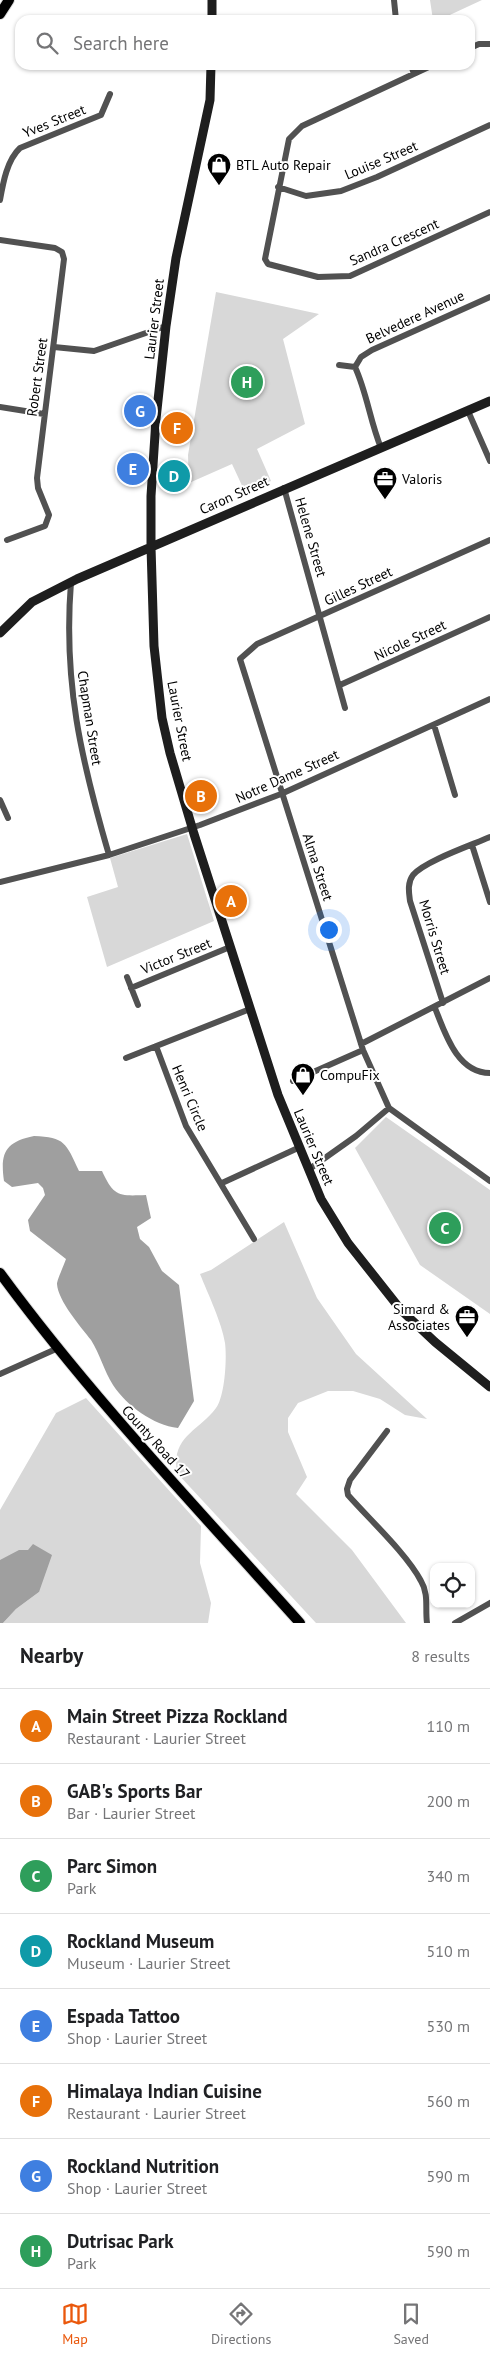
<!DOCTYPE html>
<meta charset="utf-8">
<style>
:root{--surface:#fff;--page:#f6f6f6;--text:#202124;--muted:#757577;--line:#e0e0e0;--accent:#ea580c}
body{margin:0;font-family:"PT Sans",sans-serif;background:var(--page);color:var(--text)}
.controls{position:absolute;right:15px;bottom:15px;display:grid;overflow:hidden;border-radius:10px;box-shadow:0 1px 4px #0004}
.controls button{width:45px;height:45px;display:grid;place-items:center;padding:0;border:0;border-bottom:1px solid var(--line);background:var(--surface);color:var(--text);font:25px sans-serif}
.you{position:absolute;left:328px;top:929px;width:18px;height:18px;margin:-12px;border:4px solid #fff;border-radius:50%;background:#1a73e8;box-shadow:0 0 0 8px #1a73e833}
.badge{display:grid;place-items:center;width:32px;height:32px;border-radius:50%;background:var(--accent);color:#fff;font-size:16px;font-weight:700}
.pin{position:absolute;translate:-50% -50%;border:2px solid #fff;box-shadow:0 1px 5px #0006}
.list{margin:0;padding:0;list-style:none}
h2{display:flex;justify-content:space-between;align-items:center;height:65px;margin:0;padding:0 20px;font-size:21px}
h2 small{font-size:16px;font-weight:400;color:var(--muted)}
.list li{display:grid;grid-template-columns:32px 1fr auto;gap:15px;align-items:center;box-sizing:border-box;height:75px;padding:0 20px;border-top:1px solid var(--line)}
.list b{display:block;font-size:19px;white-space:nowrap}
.list p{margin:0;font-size:16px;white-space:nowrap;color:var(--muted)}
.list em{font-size:16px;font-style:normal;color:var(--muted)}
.icon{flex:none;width:28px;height:28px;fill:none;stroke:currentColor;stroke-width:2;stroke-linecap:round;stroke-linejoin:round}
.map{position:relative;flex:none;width:490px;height:1623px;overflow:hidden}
.search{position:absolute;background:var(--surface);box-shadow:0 1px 4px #0004;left:15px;right:15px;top:15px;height:55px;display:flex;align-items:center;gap:12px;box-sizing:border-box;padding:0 18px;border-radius:15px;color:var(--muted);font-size:19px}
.sheet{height:665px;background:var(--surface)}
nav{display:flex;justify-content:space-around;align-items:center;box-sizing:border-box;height:70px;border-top:1px solid var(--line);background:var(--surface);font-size:14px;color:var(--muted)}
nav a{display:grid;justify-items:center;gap:2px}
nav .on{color:var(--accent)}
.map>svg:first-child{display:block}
</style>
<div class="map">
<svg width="490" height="1623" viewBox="0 0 490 1623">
<rect width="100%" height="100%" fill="#fff"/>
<path fill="#d8d8d8" d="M 430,0 L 482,0 L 439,20 L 433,20 Z
M 216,292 L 319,314 L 283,339 L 305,424 L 257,449 L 271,481 L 245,492 L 232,464 L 189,483 L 188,455 Z
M 187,834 L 214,921 L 107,967 L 87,897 L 118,887 L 110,858 Z
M 386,1117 L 490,1190 L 490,1314 L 420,1265 L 355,1148 Z
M 284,1222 L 317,1298 L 356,1354 L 427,1419 L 405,1415 L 380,1399 L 353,1391 L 328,1391 L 298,1403 L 288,1418 L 288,1432 L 307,1477 L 296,1494 L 352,1550 L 406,1623 L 316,1623 L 177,1473 C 171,1436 198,1432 216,1408 C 225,1396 227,1358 225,1343 C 222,1323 208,1294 200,1274 L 211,1270 Z
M 86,1398 L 201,1526 L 200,1563 L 211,1603 L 208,1623 L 3,1623 L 16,1609 L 39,1592 L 28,1550 L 0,1562 L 0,1510 L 56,1413 Z"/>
<path fill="#9f9f9f" d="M 34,1136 C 65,1137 66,1143 79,1171 L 102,1171 C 114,1197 119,1196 146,1195 L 151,1218 L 137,1227 L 140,1239 L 149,1247 L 162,1271 L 179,1285 L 194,1401 L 178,1428 C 153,1425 127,1406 113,1385 C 104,1371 100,1354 91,1340 C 81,1327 58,1301 57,1284 C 57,1280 64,1265 66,1259 L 30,1231 L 28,1220 L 45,1195 L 43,1188 L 38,1183 L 12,1187 L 4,1181 C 0,1153 5,1142 34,1136 Z
M 33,1544 L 52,1555 L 39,1592 L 16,1609 L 3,1623 L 0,1623 L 0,1560 L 19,1550 L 28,1550 Z"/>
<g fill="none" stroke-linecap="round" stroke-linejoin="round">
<defs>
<path id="primary" d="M 0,14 L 9,0
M 0,1273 C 91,1397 198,1509 300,1623"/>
</defs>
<use href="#primary" stroke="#dbdbdb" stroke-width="12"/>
<path stroke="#515151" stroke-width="6" d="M 394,0 L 396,20
M 470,48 L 479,44 L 490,44
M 411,65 L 414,74
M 433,65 L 302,126 L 289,139 L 265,259 L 268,264 L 318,277 L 350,276 L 490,212
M 278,187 L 306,196 L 341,191 L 377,177 L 490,125
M 0,200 C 3,183 7,160 20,148 L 101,115 L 110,94
M 0,240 L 55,248 L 62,252 L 64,259 L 37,478 L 38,488 L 49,515 L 45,526 L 7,540
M 54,347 L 94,351 L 166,326
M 339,365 L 355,367
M 0,407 L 44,414
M 468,411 L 490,461
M 381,448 C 370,421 367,393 355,367 L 361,357 L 372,350 L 490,297
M 284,488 L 345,708
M 490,540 L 257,644 L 240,659 L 363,1050 L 389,1108 L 490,1181
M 71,582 C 63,682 81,759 109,855
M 340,685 L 490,617
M 434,725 L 455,795
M 0,800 L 8,818
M 472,845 L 490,902
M 0,882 L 109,855 L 200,825 L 281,794 L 490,699
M 127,977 L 138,1005
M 131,988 L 230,947
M 443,1003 L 410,901 C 409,893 407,883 413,875 C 425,861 472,845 490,837
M 435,1008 C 445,1033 457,1073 490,1073
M 361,1044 L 490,978
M 156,1046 L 186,1126 L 254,1239
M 126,1058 L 250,1009
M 293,1081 L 363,1050
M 308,1170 L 356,1136 L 389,1108
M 222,1183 L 298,1148
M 0,1374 L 56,1349
M 387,1431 L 350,1480 L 347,1489 L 348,1495 C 369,1519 407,1554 421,1581 C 429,1594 425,1609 427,1623
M 455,1623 L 490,1603"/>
<path stroke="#1e1e1e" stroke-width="9" d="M 212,20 L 212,0
M 211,65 L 210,100 L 176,258 L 166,326 L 156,419 L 151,496 L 151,547 L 154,646 L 162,718 L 170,753 L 194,834 L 278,1095 L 321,1199 L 348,1243 L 401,1310 L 435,1342 L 490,1387
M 0,633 L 32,602 L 77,579 L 490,401"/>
<use href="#primary" stroke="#000" stroke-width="10"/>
</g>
<defs>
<symbol id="shop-pin" viewBox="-11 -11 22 30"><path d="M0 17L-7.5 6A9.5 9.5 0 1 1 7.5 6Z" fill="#000" stroke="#fff"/><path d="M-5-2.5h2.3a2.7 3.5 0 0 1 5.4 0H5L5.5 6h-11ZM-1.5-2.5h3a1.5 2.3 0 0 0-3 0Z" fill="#fff"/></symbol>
<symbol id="office-pin" viewBox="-11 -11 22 30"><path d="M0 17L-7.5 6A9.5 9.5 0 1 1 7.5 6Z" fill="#000" stroke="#fff"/><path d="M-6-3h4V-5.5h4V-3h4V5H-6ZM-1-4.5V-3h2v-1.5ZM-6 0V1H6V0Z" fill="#fff"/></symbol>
</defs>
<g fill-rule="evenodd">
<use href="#shop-pin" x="205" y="151" width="28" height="38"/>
<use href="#office-pin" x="371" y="465" width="28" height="38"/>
<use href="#shop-pin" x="289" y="1061" width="28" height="38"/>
<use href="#office-pin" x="453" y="1303" width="28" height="38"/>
</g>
<g text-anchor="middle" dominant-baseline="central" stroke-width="4" stroke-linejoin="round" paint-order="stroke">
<g font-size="14" fill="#000" stroke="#fff">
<text transform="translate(54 121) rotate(-22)">Yves Street</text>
<text transform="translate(381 160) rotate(-23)">Louise Street</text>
<text transform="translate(394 242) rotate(-24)">Sandra Crescent</text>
<text transform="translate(415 317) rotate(-25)">Belvedere Avenue</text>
<text transform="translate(154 319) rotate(-83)">Laurier Street</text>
<text transform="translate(37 377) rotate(-82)">Robert Street</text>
<text transform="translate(234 495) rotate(-24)">Caron Street</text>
<text transform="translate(311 537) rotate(74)">Helene Street</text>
<text transform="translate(358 586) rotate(-25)">Gilles Street</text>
<text transform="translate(410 640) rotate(-25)">Nicole Street</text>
<text transform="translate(90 718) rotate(81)">Chapman Street</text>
<text transform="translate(180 721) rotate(79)">Laurier Street</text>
<text transform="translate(287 776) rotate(-24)">Notre Dame Street</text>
<text transform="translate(318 867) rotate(72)">Alma Street</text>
<text transform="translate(435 937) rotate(73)">Morris Street</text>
<text transform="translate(176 956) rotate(-22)">Victor Street</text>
<text transform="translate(190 1098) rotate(67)">Henri Circle</text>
<text transform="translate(314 1147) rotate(67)">Laurier Street</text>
<text transform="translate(156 1442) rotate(48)">County Road 17</text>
</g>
<g font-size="14" fill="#000" stroke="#fff" text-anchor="start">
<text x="236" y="165">BTL Auto Repair</text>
<text x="402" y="479">Valoris</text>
<text x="320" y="1075">CompuFix</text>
<text x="450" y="1309" text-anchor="end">Simard &amp;<tspan x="450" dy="16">Associates</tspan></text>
</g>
</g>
</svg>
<div class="controls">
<button><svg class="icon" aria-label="locate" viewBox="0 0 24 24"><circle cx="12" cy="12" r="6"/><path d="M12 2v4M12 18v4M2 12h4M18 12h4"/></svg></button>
</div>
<div class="you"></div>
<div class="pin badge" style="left:231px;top:901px;background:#e8710a">A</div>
<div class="pin badge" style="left:201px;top:796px;background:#e8710a">B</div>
<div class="pin badge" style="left:445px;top:1228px;background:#2e9e5b">C</div>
<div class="pin badge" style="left:174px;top:476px;background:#0f9aa8">D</div>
<div class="pin badge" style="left:133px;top:469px;background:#3f7fe0">E</div>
<div class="pin badge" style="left:177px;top:428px;background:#e8710a">F</div>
<div class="pin badge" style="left:140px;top:411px;background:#3f7fe0">G</div>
<div class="pin badge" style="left:247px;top:382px;background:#2e9e5b">H</div>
<div class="search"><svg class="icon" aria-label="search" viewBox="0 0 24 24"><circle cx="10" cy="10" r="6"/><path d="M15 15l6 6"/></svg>Search here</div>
</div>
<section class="sheet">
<h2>Nearby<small>8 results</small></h2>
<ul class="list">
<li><span class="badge" style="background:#e8710a">A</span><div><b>Main Street Pizza Rockland</b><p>Restaurant · Laurier Street</p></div><em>110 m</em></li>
<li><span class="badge" style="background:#e8710a">B</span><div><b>GAB's Sports Bar</b><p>Bar · Laurier Street</p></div><em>200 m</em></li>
<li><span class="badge" style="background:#2e9e5b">C</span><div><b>Parc Simon</b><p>Park</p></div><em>340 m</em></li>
<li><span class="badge" style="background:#0f9aa8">D</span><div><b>Rockland Museum</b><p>Museum · Laurier Street</p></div><em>510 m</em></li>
<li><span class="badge" style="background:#3f7fe0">E</span><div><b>Espada Tattoo</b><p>Shop · Laurier Street</p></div><em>530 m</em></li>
<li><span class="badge" style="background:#e8710a">F</span><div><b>Himalaya Indian Cuisine</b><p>Restaurant · Laurier Street</p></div><em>560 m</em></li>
<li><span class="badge" style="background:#3f7fe0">G</span><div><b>Rockland Nutrition</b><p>Shop · Laurier Street</p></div><em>590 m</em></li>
<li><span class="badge" style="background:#2e9e5b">H</span><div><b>Dutrisac Park</b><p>Park</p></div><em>590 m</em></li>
</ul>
</section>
<nav>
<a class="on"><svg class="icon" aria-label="map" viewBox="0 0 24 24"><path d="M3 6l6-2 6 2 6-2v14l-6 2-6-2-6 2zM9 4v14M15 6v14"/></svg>Map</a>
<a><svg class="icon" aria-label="directions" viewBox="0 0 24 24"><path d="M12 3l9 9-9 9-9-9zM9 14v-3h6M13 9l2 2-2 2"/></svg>Directions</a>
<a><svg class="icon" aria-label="saved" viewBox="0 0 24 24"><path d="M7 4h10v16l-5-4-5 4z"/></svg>Saved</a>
</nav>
